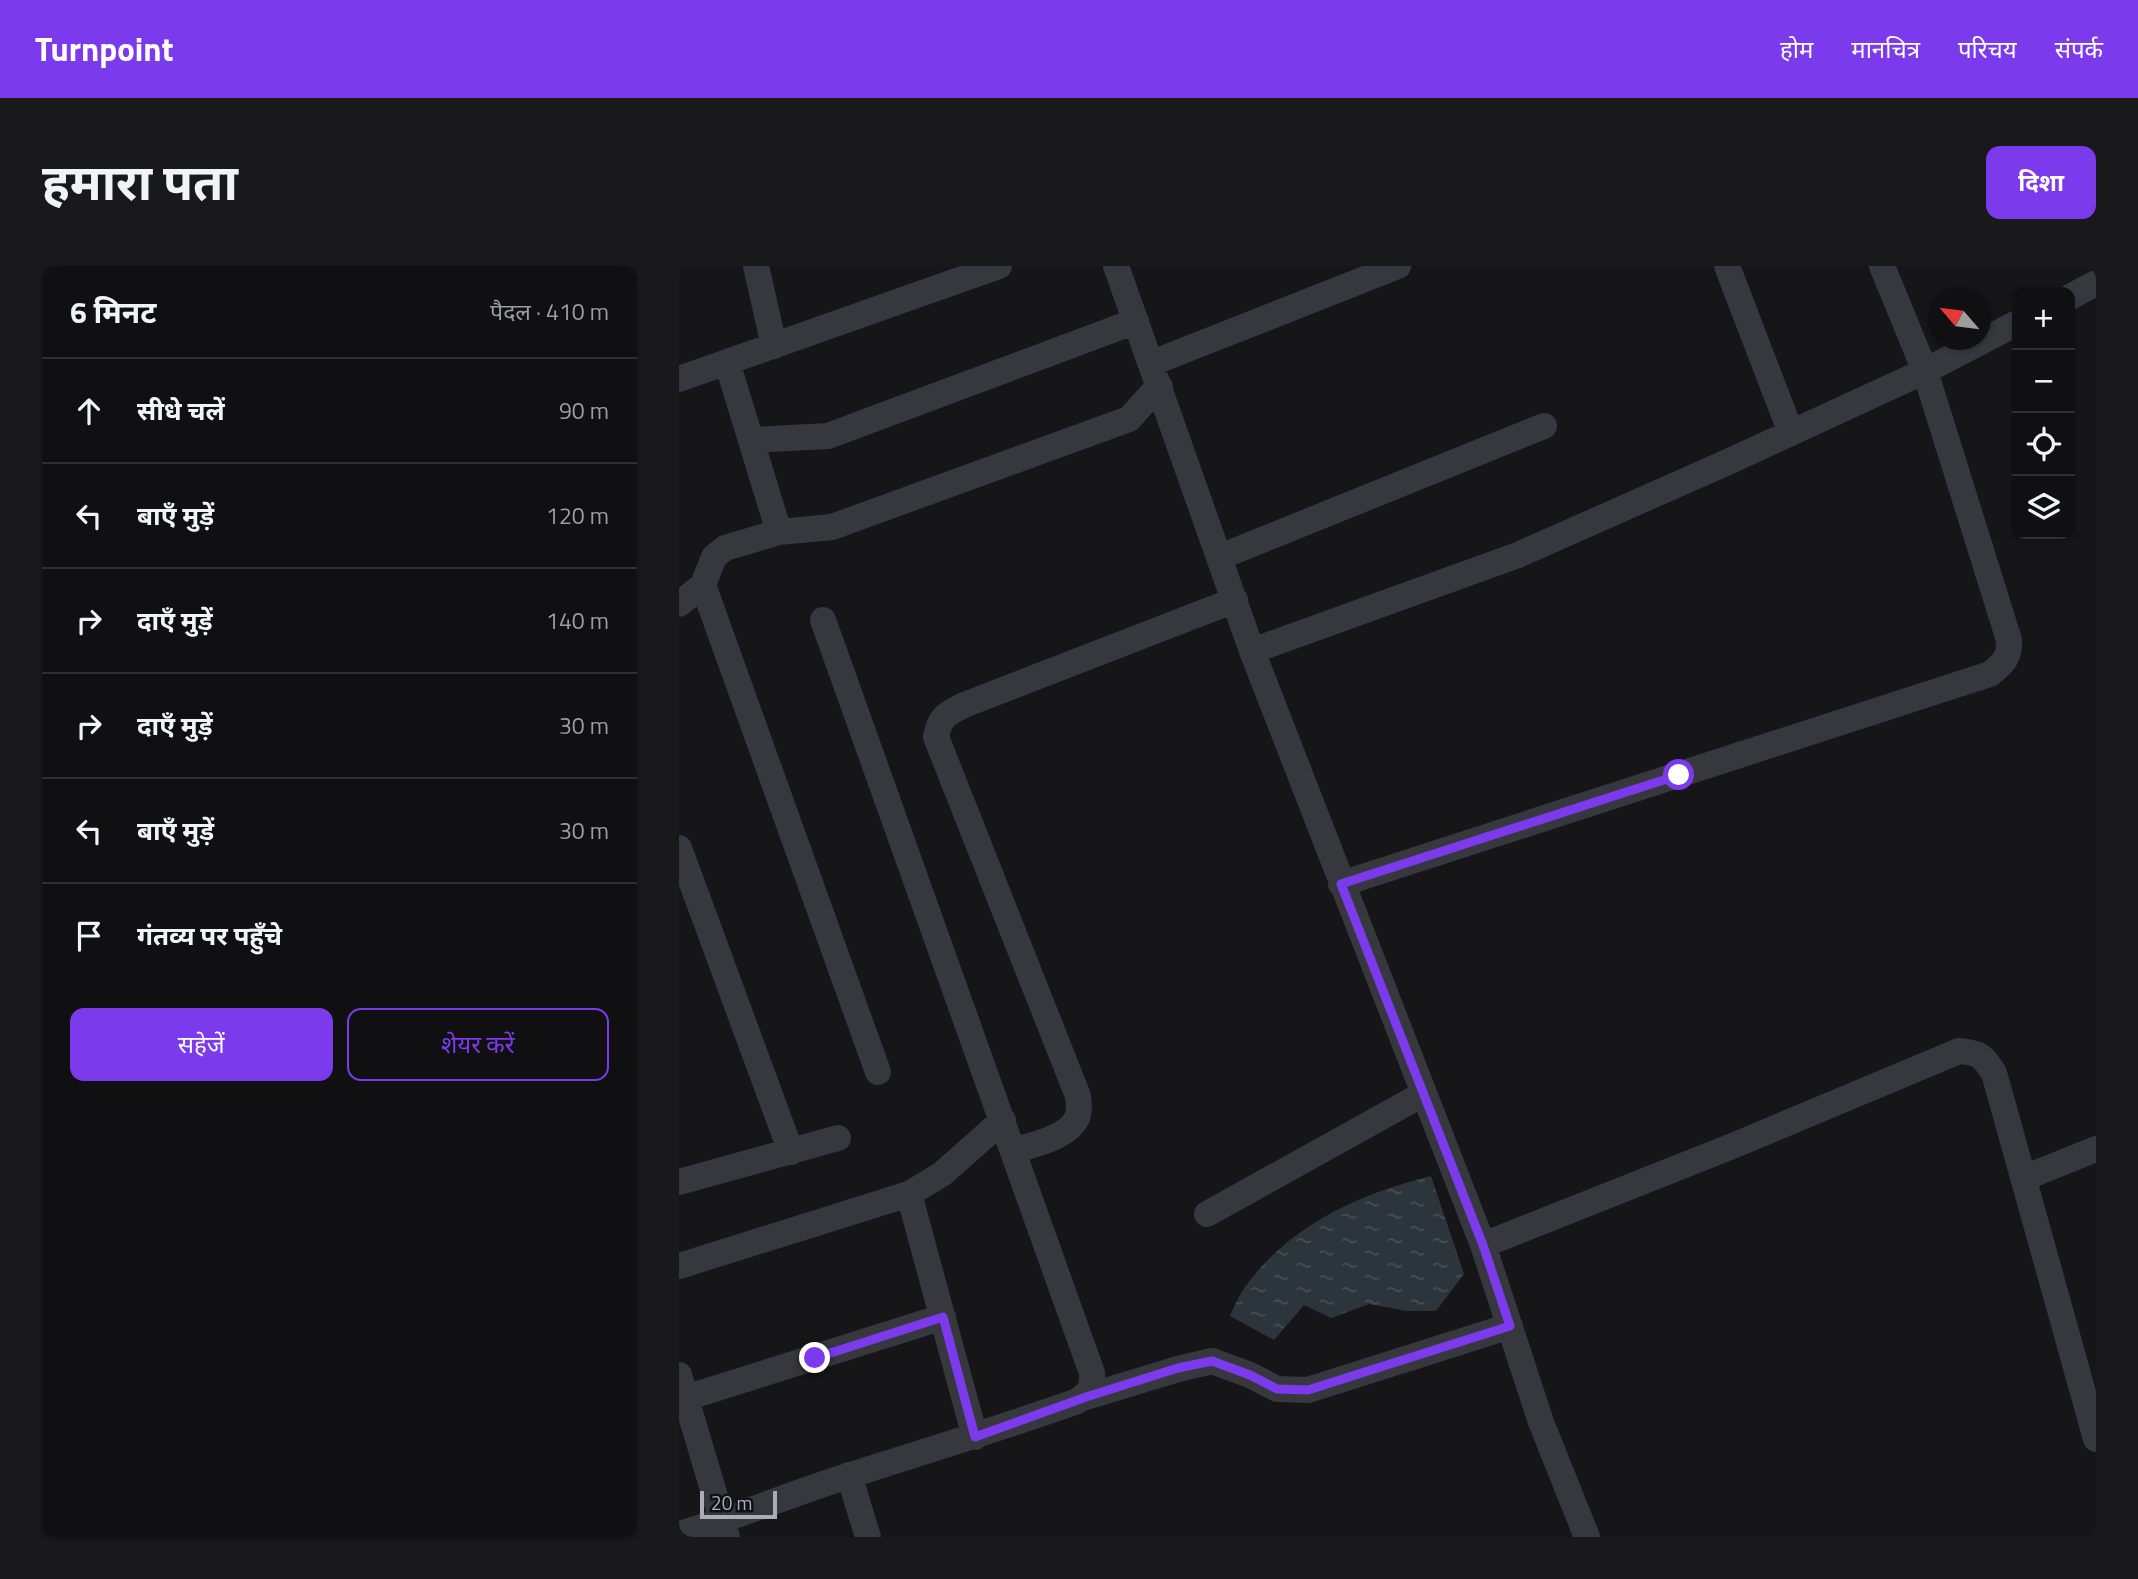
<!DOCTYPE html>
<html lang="hi">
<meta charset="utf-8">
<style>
:root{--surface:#101012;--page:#19191b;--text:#f1f3f6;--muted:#9c9d9f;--line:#303032;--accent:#7c3aed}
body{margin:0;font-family:"Titillium Web","Noto Sans Devanagari",sans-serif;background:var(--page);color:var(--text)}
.controls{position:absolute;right:21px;top:21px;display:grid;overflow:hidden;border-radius:14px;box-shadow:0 2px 5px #0004}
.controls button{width:63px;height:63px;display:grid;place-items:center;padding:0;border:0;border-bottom:2px solid var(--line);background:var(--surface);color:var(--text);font:35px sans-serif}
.compass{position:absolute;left:1249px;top:21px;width:63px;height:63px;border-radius:50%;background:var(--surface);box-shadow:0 2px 5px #0004;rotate:298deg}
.scale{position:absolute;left:21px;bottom:18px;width:77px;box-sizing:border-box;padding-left:7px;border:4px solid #a8adb8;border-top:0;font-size:19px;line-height:24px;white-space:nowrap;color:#a8adb8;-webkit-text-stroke:5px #111113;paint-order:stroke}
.stop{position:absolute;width:21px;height:21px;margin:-16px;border:5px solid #7c3aed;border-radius:50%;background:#fff}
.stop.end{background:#7c3aed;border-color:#fff;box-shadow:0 2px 7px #0008}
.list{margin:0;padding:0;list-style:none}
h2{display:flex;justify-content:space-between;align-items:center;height:91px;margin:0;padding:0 28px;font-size:30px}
h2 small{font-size:23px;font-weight:400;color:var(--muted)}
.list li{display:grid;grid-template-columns:46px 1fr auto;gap:21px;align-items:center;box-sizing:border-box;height:105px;padding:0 28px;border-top:2px solid var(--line)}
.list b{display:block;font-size:26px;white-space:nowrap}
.list em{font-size:23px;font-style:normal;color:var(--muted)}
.actions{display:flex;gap:14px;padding:21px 28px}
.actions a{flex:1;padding:16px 0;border:2px solid var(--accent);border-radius:14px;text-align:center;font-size:24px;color:var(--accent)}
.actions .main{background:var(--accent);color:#fff}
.icon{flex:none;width:38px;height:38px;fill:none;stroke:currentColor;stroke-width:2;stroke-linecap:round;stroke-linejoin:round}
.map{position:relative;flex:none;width:1417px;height:1271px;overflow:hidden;border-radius:14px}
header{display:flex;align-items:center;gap:42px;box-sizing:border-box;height:98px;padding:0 35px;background:var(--accent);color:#fff}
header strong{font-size:33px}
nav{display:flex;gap:38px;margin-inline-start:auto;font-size:24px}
.intro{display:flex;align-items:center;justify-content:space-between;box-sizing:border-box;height:168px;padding:0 42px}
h1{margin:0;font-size:49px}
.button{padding:18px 32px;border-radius:14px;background:var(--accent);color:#fff;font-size:24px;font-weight:700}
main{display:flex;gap:42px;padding:0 42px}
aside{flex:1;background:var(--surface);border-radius:14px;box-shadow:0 2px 5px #0004}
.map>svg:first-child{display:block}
</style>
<header>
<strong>Turnpoint</strong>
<nav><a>होम</a><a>मानचित्र</a><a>परिचय</a><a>संपर्क</a></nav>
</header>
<div class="intro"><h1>हमारा पता</h1><a class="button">दिशा</a></div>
<main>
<aside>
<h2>6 मिनट<small>पैदल · 410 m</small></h2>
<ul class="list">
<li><svg class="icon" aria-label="ahead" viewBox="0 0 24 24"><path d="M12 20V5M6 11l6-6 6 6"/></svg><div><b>सीधे चलें</b></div><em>90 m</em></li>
<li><svg class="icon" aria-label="left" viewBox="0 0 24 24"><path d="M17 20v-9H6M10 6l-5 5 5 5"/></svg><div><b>बाएँ मुड़ें</b></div><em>120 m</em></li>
<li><svg class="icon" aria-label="right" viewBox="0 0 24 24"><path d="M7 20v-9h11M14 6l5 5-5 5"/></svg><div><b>दाएँ मुड़ें</b></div><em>140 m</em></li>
<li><svg class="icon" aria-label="right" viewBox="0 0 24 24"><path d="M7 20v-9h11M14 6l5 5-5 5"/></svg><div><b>दाएँ मुड़ें</b></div><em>30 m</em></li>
<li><svg class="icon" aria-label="left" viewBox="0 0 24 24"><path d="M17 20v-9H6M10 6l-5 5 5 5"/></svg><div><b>बाएँ मुड़ें</b></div><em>30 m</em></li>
<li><svg class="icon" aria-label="arrive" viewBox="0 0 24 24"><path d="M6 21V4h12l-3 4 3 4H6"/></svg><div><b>गंतव्य पर पहुँचे</b></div></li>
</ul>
<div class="actions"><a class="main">सहेजें</a><a>शेयर करें</a></div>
</aside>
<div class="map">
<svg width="1417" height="1271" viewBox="0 0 1417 1271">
<defs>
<pattern id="water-ripples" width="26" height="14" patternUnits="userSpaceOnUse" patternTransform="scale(1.75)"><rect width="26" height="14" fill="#2c353c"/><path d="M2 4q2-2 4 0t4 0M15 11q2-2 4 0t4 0" fill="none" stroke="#485056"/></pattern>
</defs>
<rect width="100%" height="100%" fill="#161618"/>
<path fill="url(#water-ripples)" d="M 752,910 L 785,1008 L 757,1045 L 728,1045 L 690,1038 L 652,1052 L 625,1039 L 595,1074 L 551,1050 C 556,1039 561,1027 569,1017 C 613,958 683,927 752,910 Z"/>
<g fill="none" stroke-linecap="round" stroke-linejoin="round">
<path stroke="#37383d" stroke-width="26" d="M 77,0 L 95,80
M 437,0 L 573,385 L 804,979 L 862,1156 L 908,1271
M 1048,0 L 1112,167
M 1391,31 L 1417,17
M 48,96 L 100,266
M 473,97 L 719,0
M 0,113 L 320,0
M 72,174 L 149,170 L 457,55
M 541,291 L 865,160
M 24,319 L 199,806
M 0,338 L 24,319 L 35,291 L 46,282 L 100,266 L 153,261 L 450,153 L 478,122 L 481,121
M 573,385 L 839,289 L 1051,195 L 1246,105 L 1338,57
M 0,582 L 112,886
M 662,618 L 1311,408 C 1324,398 1331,391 1330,374 L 1246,105 L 1203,0
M 335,885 C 354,878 389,872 398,852 C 401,845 400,837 399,830 L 257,471 C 261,450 268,448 285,439 L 556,334
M 1345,912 L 1417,883
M 0,916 L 159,872
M 230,928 L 296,1171
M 528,948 L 744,828
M 804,979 L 1056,879 L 1280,785 C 1301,787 1303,789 1315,807 L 1417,1173
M 0,1000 L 230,928 L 263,908 L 324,854
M 0,1109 L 48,1271
M 407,1131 L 499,1103 L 533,1095 L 571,1109 L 598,1123 L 629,1124 L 831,1060
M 0,1134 L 264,1051
M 170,1209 L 189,1271
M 0,1268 C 58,1251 114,1227 172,1209 C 247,1185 322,1162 396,1136 C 409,1129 414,1122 413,1107 L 144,354"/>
</g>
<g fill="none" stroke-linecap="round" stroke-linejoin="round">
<path stroke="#7c3aed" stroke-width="9" d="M 136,1092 L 264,1051 L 296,1171 L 407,1131 L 499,1102 L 533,1095 L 571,1109 L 598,1123 L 629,1124 L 831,1060 L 804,979 L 662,618 L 1000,509"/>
</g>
</svg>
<div class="controls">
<button>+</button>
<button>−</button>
<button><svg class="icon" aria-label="locate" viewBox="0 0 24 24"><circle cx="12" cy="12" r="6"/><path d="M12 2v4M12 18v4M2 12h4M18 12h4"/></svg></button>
<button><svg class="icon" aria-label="layers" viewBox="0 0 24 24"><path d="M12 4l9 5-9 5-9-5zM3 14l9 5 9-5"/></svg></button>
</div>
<svg class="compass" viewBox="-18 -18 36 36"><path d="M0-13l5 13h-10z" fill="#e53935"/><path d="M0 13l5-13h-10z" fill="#9c9d9f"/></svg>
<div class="scale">20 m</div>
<div class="stop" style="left:1000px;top:509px"></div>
<div class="stop end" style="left:136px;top:1092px"></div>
</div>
</main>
